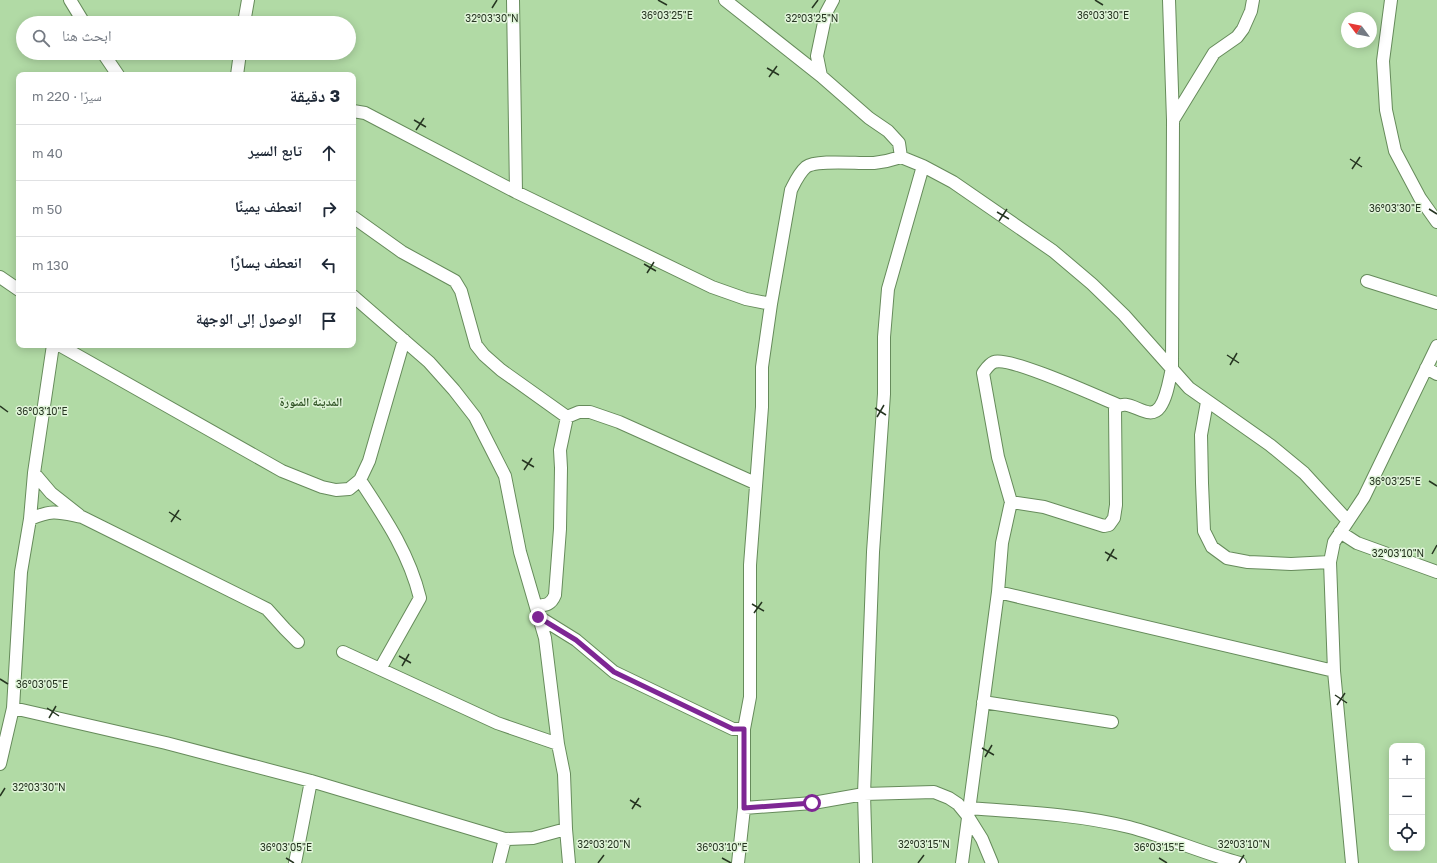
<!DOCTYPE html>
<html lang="ar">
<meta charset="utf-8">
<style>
:root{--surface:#fff;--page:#f2f2f3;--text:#1f2937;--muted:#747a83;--line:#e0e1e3}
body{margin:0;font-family:"Golos Text","Noto Naskh Arabic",sans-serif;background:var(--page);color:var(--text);direction:rtl}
.controls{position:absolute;right:12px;bottom:12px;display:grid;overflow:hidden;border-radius:8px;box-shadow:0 2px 10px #0003}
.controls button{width:36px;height:36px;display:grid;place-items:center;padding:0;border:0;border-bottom:1px solid var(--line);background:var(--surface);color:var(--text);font:20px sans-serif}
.compass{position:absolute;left:1341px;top:12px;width:36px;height:36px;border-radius:50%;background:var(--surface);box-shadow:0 2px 10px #0003;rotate:302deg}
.stop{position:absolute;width:12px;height:12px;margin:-9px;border:3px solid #7e2694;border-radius:50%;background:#fff}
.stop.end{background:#7e2694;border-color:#fff;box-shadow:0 1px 4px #0008}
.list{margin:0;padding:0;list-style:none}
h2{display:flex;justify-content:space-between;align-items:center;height:52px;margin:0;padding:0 16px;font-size:17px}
h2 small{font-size:13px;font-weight:400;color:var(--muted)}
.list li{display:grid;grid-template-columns:26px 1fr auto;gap:12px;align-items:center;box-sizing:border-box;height:56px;padding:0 16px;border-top:1px solid var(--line)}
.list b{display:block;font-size:15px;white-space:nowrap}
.list em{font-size:13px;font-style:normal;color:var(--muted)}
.icon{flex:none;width:22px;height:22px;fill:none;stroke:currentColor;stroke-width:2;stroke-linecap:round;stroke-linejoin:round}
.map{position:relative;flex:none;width:1437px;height:863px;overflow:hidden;direction:ltr}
.search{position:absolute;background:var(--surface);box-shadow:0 2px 10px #0003;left:16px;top:16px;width:340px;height:44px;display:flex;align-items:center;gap:10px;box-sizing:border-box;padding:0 14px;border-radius:22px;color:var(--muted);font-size:15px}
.panel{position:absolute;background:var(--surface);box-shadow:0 2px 10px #0003;left:16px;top:72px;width:340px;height:276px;border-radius:8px;direction:rtl}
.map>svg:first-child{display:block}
</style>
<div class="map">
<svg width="1437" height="863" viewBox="0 0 1437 863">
<rect width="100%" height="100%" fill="#b1daa5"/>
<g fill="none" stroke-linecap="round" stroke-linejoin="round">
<defs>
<path id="minor" d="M 70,0 L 84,23
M 513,0 L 516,192
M 725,0 L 821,76
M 833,0 L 826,13 L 817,56 L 821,76 L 869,118 L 888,131 L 899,143 L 901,157 L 923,166 L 953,182 L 1053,251 L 1092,284 L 1124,315 L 1189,388 L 1270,445 L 1304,473 L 1348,521
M 1391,0 L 1383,61 L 1386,110 L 1395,151 L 1420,198 L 1437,222
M 244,23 L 248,0
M 103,53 L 118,75
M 237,75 L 240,53
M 353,111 L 365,113 L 516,192 L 712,287 L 746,299 L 771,304
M 1173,120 L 1214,53 L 1237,37 L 1243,29 L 1251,11 L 1253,0
M 901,157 C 892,160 883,162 874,163 C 859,164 817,159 806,167 C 799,173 795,182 791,190 L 771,304 L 762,367 L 762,407 L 750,565 L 750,697 L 744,729 L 744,808 L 813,803 L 864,794 L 873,552 L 884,394 L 884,337 L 888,289 L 923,166
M 353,217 L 402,252 L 455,281 L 461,291 L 476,345 L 484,355 L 501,370 L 567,417
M 0,277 L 19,290
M 1367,281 L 1437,303
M 59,345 L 282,471 L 322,487 L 336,490 L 349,489 L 360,480 L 369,461 L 404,340
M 1426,368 L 1437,374
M 1207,402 L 1201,435 L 1202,483 L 1204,531 L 1212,547 L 1227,558 L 1248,562 L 1291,564 L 1330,562
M 34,473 L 51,493 L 79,515
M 360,480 C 385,518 409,553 420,598 L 380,669
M 1011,502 L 998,457 L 983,373 C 986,369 989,364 994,362 C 1009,356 1099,397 1118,405
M 30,519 C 53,509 58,512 82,517 L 267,609 L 285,629 L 298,642
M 1340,532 L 1357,543 L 1437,572
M 998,592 L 1334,671
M 536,606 C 546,605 551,605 555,595 L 560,529 L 561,468 L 560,450 L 567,417 L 579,412 L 590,412 L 619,422 L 755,483
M 539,617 L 576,640 L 614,672 L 733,729 L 744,729
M 343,652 L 497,723 L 558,744
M 983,702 L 1112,722
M 13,708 L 166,743 L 311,781 L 505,839 L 533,838 L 566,829 L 564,774 L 558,744 L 545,638 L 520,552 L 505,476 L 475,417 L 454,390 L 429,362 L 353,296
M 0,764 L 13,708 L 21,572 L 30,519 L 34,473 L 53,345
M 968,808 C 1022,812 1076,814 1129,827 C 1167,837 1202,853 1240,863
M 566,829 L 569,863
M 295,863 L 311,781
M 499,863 L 505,839
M 738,863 L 744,808
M 866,863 L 864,794 L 934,792 L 949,798 L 958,804 L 967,815 L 982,839 L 992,863
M 962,863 L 998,592 L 1002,543 L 1011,502 L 1044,507 L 1104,526 L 1109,525 L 1114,518 L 1116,505 L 1115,409 C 1128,394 1148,424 1160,407 C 1167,397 1169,381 1172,368 L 1173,120 L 1169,0
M 1352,863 L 1334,671 L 1330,562 L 1334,542 L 1364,497 L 1437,346"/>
</defs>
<use href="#minor" stroke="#668b5b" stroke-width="14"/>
<use href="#minor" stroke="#fff" stroke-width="12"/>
</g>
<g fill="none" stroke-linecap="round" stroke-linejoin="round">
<path stroke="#7e2694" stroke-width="5" d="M 538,617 L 576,640 L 614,672 L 733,729 L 744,729 L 744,808 L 812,803"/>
</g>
<path fill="none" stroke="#263521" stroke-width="1.5" d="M 658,0 L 667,5M 1095,0 L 1103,5M 492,8 L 497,0M 812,8 L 818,0M 767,68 L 779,75M 769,77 L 777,66M 414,120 L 426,127M 416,130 L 424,118M 1350,159 L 1362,167M 1352,169 L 1360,157M 1429,209 L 1437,214M 997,212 L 1009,219M 999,221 L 1007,209M 644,264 L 656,271M 647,273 L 654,262M 1227,355 L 1239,363M 1230,365 L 1237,353M 0,406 L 8,412M 875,408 L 886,415M 877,417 L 884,405M 522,460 L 534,467M 524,470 L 532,458M 1429,481 L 1437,486M 169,512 L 181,520M 171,522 L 179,510M 1105,552 L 1117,559M 1432,554 L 1437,545M 1107,561 L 1114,549M 752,604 L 764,611M 754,613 L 762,602M 399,656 L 411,663M 402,666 L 409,654M 0,679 L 8,684M 1335,695 L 1347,703M 1337,705 L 1345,693M 47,708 L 59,716M 49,718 L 56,706M 982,748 L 994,755M 985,757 L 992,745M 0,796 L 5,788M 630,800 L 641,807M 632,809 L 639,798M 286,858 L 294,863M 722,858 L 731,863M 1159,858 L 1167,863M 598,863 L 604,855M 918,863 L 924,855M 1239,863 L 1244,855"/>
<g text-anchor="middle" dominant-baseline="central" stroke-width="3" stroke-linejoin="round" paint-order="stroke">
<g font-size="12" font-weight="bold" fill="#325527" stroke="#e0f4d9">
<text x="311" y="401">المدينة المنورة</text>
</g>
</g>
<g font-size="10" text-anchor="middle" fill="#263521" stroke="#e0f4d9" stroke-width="3" stroke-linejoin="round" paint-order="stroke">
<text x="1103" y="19">36°03'30"E</text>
<text x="667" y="19">36°03'25"E</text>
<text x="492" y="22">32°03'30"N</text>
<text x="812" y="22">32°03'25"N</text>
<text x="1395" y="212">36°03'30"E</text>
<text x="42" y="415">36°03'10"E</text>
<text x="1395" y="485">36°03'25"E</text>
<text x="1398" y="557">32°03'10"N</text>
<text x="42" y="688">36°03'05"E</text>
<text x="39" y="791">32°03'30"N</text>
<text x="604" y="848">32°03'20"N</text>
<text x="924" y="848">32°03'15"N</text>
<text x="1244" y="848">32°03'10"N</text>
<text x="286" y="851">36°03'05"E</text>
<text x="722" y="851">36°03'10"E</text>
<text x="1159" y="851">36°03'15"E</text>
</g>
</svg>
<div class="controls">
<button>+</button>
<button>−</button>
<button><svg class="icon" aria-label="locate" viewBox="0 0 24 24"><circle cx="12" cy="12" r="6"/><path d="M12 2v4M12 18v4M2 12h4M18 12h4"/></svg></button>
</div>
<svg class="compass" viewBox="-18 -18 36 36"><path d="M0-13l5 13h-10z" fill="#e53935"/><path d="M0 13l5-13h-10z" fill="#747a83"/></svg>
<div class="stop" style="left:812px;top:803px"></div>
<div class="stop end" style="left:538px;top:617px"></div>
<div class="search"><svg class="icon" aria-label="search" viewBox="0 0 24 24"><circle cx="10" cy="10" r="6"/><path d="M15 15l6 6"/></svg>ابحث هنا</div>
<section class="panel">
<h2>3 دقيقة<small>سيرًا · 220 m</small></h2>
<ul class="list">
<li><svg class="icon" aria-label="ahead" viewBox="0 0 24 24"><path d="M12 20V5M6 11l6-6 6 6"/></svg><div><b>تابع السير</b></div><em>40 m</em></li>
<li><svg class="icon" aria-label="right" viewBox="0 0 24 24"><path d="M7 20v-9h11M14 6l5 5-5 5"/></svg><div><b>انعطف يمينًا</b></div><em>50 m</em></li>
<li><svg class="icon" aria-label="left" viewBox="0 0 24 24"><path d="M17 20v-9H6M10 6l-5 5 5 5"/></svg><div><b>انعطف يسارًا</b></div><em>130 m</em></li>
<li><svg class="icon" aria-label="arrive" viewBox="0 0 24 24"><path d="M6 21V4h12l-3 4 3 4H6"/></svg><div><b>الوصول إلى الوجهة</b></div></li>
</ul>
</section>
</div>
